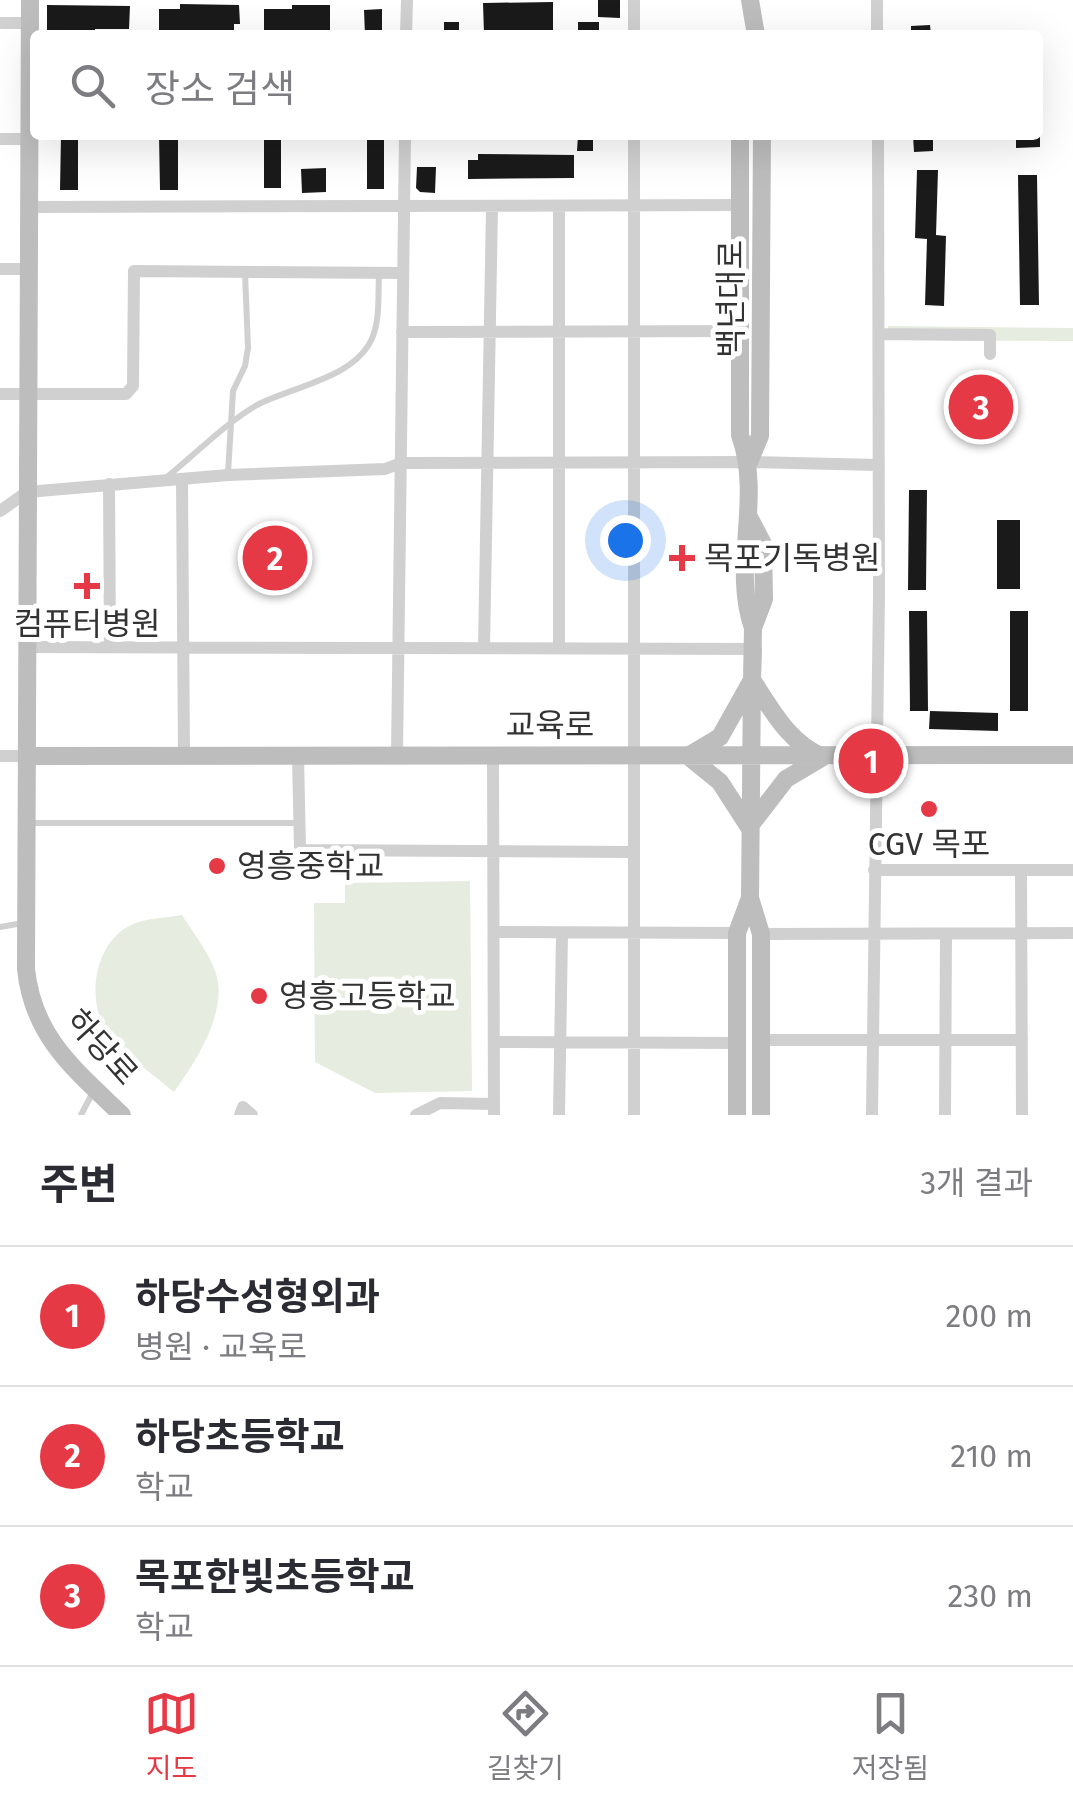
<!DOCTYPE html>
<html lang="ko">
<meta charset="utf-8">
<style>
:root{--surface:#fff;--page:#f7f7f7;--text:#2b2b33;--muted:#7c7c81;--line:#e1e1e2;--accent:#e63946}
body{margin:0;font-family:"Fira Sans","Noto Sans KR",sans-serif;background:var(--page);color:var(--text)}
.you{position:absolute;left:625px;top:540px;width:35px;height:35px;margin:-25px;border:8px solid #fff;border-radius:50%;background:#1a73e8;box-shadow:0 0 0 15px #1a73e833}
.badge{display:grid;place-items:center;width:65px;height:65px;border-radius:50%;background:var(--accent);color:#fff;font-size:32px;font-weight:700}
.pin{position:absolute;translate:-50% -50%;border:5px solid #fff;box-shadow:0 2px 10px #0006}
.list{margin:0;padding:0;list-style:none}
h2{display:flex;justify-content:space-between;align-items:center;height:130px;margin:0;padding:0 40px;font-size:42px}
h2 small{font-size:32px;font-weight:400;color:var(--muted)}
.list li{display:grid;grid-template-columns:65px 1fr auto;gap:30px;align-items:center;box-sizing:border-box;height:140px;padding:0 40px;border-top:2px solid var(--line)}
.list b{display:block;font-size:38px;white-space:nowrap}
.list p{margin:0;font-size:32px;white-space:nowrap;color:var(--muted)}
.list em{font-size:32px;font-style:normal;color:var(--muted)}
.icon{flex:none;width:55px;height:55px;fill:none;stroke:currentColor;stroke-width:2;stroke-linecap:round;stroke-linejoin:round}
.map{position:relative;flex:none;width:1073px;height:1115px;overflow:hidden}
.search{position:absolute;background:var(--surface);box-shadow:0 10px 40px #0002;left:30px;right:30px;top:30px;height:110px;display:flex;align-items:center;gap:25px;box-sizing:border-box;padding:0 35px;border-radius:10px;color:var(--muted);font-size:38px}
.sheet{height:550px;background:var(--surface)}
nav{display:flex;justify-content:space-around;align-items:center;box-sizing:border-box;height:140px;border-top:2px solid var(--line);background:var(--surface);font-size:28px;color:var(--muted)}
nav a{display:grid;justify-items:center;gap:5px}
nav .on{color:var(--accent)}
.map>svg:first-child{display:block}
</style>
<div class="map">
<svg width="1073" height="1115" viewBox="0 0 1073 1115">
<rect width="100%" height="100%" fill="#fff"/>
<path fill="#e6ecdf" d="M 888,326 L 1073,328 L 1073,341 L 888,340 Z
M 470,881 L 472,1091 L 375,1093 L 315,1062 L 314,903 L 345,903 L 345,883 Z
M 182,915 C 194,934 211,955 217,977 C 226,1015 195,1063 174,1092 C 154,1075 112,1046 102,1023 C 87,989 98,936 136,923 C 150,918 167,918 182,915 Z"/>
<path fill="#1a1a1a" d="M 598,0 L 620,0 L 620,18 L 598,17 Z
M 553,2 L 553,33 L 484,34 L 483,3 Z
M 180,4 L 239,5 L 240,24 L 234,24 L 234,35 L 159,35 L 159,9 L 180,9 Z
M 47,5 L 130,6 L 129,29 L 95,29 L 95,35 L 47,35 Z
M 292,5 L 330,5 L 330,35 L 264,35 L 264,9 L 292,9 Z
M 382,9 L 382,35 L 365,35 L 364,10 Z
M 444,22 L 459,22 L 459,35 L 444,35 Z
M 578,22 L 599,22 L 599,35 L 578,35 Z
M 930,25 L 931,35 L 911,35 L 911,26 Z
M 61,135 L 78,135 L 78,190 L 60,190 Z
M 159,135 L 178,135 L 178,190 L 160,190 Z
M 264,135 L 281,135 L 281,188 L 264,188 Z
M 367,135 L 384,135 L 384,189 L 367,189 Z
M 578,135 L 593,135 L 593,151 L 577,151 Z
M 913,135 L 933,135 L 933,151 L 914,152 Z
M 1016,135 L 1040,135 L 1040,147 L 1016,148 Z
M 478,154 L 574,155 L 574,178 L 468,179 L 468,160 L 478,160 Z
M 417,167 L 436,167 L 435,193 L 420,192 L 416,188 Z
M 326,168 L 326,192 L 302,193 L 301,169 Z
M 917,170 L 938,170 L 936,235 L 946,236 L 944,306 L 925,305 L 927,239 L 915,238 Z
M 1018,175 L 1037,175 L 1039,305 L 1020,305 Z
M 909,490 L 927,490 L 926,590 L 908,590 Z
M 997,520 L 1020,520 L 1020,589 L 997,589 Z
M 909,611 L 927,611 L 928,711 L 910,711 Z
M 1010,611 L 1028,611 L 1028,711 L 1010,711 Z
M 930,711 L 998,713 L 998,731 L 929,729 Z"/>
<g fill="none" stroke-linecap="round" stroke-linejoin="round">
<path stroke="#d0d0d0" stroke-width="6" d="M 228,473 L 233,391 L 245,366 L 248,348 L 245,273
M 167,477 C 197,453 223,425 257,405 C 293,386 357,378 373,336 C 380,318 378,293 379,274
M 31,823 L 298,823
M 0,927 L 23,923
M 81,1115 L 94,1090"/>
<path stroke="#d0d0d0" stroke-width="12" d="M 634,0 L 634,35
M 877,0 L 877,35
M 0,23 L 31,23
M 406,35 L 407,0
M 0,139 L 30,139
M 30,207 L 741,205
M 0,269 L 29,269
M 402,332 L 740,331
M 879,334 L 990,335 L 990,354
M 0,394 L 126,394 L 133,386 L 134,271 L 403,273
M 182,479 L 184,756
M 109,484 L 110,647
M 0,511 L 27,492 L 228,475 L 385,469 L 401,463 L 749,462 L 878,465
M 27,647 L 753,649
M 484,648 L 492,207
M 559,648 L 559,207
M 298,755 L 300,850 L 633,852
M 397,755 L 405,135
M 493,755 L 494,1115
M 0,756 L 27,756
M 874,870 L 1073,870
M 1021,871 L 1022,1115
M 494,932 L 737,933
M 761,934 L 1073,933
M 762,1040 L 1022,1040
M 494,1042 L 737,1043
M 240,1115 L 243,1107 L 252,1115
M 416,1115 L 440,1103 L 494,1104
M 559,1115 L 562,933
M 634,1115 L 634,135
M 872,1115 L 879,595 L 878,135
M 945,1115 L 946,934"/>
<path stroke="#bdbdbd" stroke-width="18" d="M 30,0 L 26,969 C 33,1037 75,1070 122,1115
M 750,0 L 756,35
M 740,135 L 740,435 C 763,500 731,565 753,628
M 749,462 L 760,436 L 762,135
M 750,519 L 763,544 L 764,599 L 753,628 L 752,680 L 753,649
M 752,680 L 750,898 L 761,934 L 761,1115
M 752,680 C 772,710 788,742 823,757 L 786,779 L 749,827 L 720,782 L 688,756 L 720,737 Z
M 27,756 L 1073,755
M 737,1115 L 737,933 L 750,898"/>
</g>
<g fill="#e63946" stroke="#fff" stroke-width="4">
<path d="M677 543h10v10h10v10h-10v10h-10v-10h-10v-10h10z"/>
<path d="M82 571h10v10h10v10h-10v10h-10v-10h-10v-10h10z"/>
<circle cx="929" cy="809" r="10"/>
<circle cx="217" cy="866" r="10"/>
<circle cx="259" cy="996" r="10"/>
</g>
<g text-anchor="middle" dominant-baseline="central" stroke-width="10" stroke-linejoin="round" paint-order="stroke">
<g font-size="32" fill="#333" stroke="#fff">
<text transform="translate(731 299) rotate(-90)">백년대로</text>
<text x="550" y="725">교육로</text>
<text transform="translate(102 1047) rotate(48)">하당로</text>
</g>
<g font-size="32" fill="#333" stroke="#fff" text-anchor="start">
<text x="704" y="558">목포기독병원</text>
<text x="87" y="624" text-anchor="middle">컴퓨터병원</text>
<text x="929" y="844" text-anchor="middle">CGV 목포</text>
<text x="237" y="866">영흥중학교</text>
<text x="279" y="996">영흥고등학교</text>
</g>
</g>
</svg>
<div class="you"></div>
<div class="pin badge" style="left:871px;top:761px">1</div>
<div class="pin badge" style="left:275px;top:558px">2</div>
<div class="pin badge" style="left:981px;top:407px">3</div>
<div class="search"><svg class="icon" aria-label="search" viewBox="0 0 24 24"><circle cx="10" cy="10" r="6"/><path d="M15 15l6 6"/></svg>장소 검색</div>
</div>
<section class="sheet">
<h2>주변<small>3개 결과</small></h2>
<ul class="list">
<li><span class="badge">1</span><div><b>하당수성형외과</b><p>병원 · 교육로</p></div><em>200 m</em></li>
<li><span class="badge">2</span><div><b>하당초등학교</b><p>학교</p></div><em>210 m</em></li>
<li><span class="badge">3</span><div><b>목포한빛초등학교</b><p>학교</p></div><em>230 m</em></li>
</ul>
</section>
<nav>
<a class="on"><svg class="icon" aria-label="map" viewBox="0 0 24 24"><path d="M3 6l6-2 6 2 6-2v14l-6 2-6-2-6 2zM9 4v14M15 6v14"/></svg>지도</a>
<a><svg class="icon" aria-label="directions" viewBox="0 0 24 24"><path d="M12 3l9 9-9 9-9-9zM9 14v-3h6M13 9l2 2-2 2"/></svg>길찾기</a>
<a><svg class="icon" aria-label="saved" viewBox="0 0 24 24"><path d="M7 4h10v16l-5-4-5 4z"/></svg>저장됨</a>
</nav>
